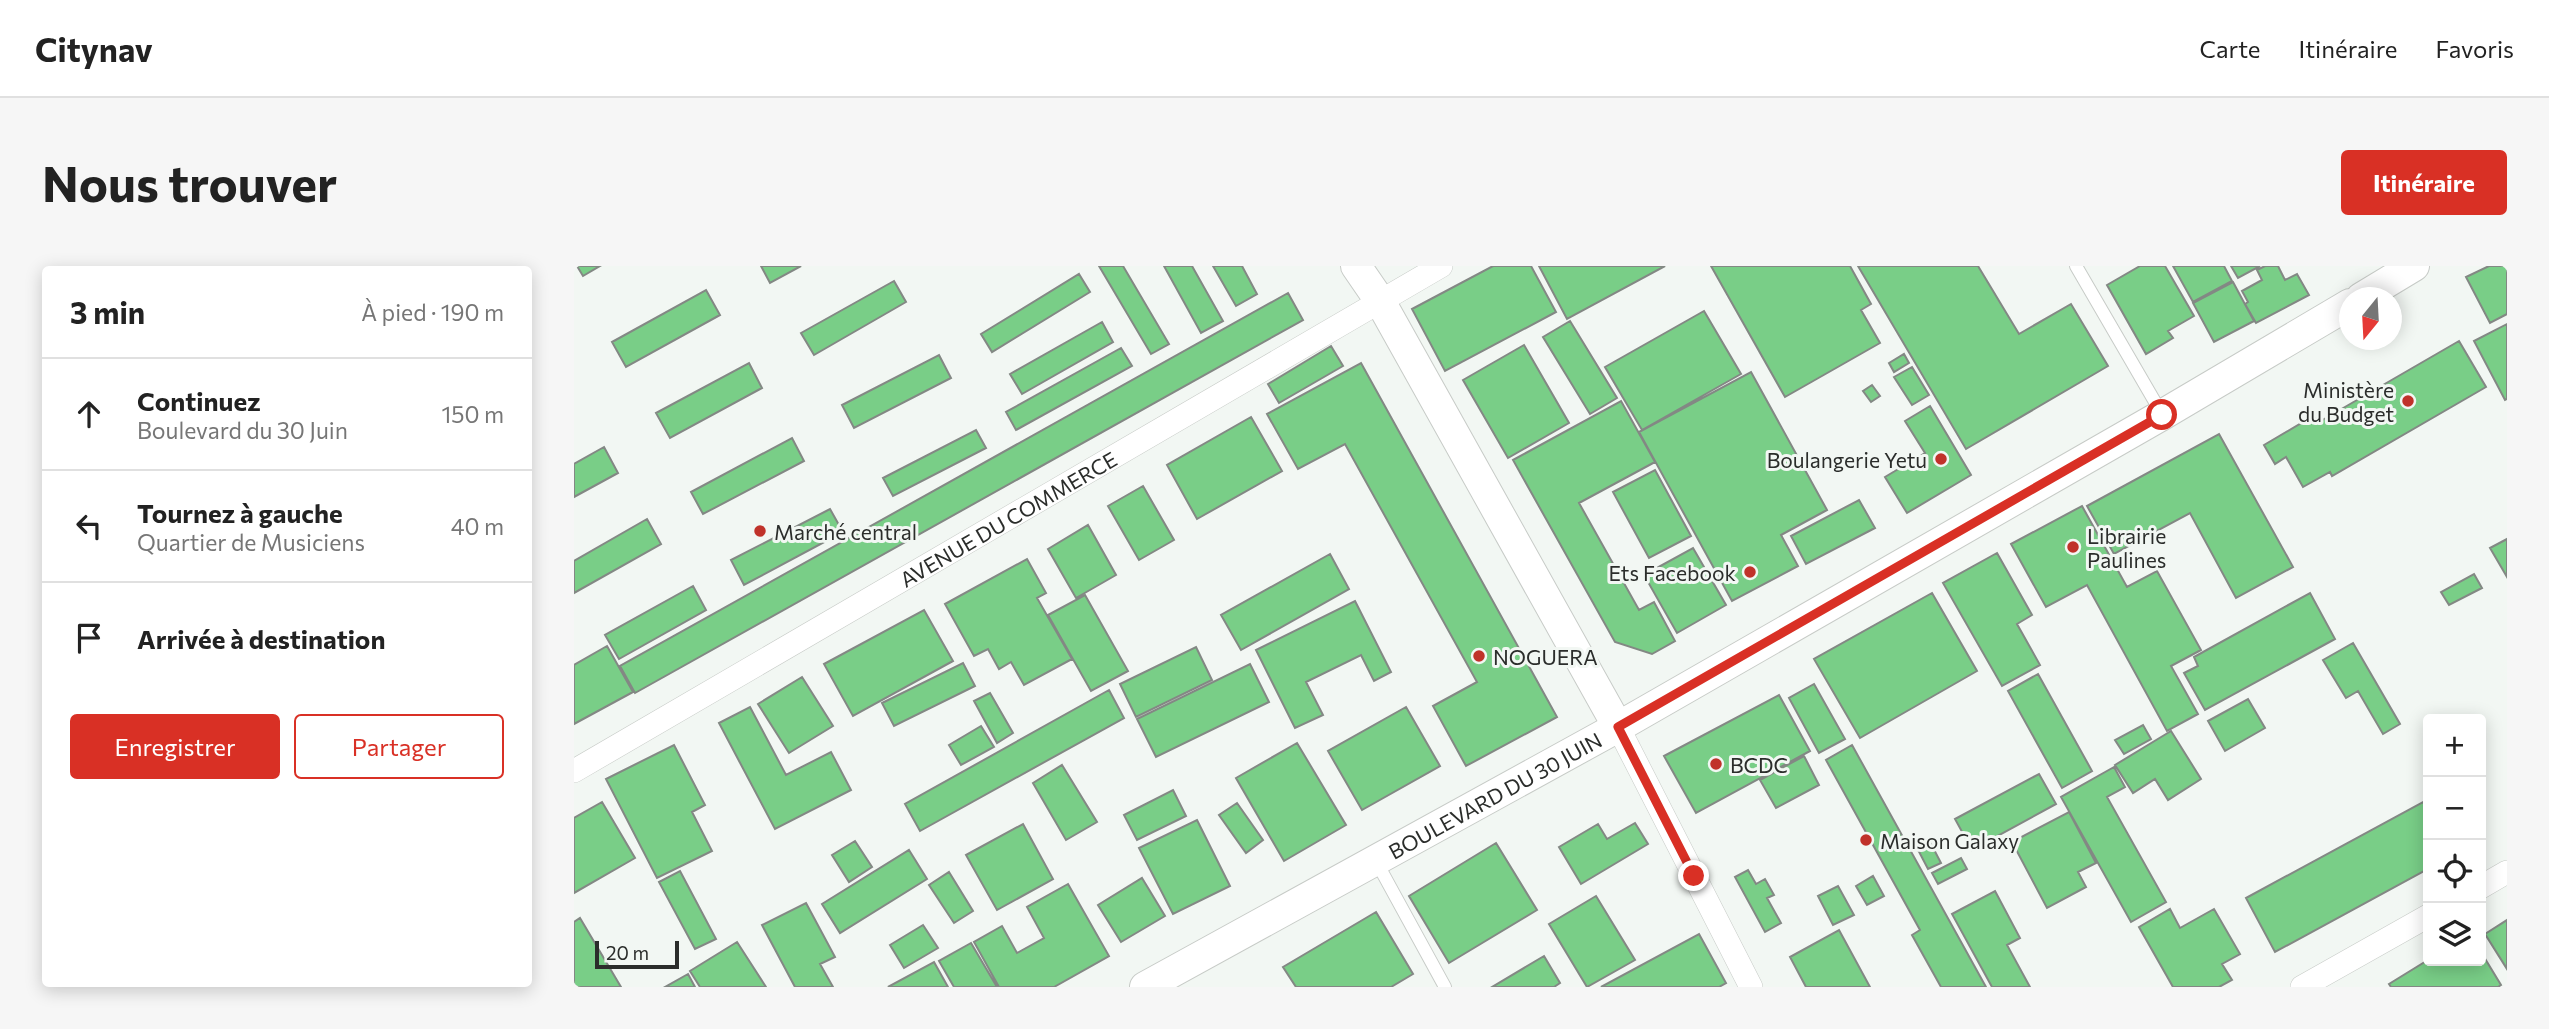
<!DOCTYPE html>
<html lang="fr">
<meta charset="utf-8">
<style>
:root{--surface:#fff;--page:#f6f6f6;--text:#222;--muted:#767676;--line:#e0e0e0;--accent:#d93025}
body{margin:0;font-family:Commissioner,sans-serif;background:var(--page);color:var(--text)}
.controls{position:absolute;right:21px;bottom:21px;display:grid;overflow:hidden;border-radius:7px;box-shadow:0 4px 18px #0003}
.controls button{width:63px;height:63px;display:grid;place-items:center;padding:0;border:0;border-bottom:2px solid var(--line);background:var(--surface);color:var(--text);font:35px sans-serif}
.compass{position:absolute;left:1765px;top:21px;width:63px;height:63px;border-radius:50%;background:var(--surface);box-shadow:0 4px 18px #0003;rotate:198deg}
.scale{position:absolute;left:21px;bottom:18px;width:84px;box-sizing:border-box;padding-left:7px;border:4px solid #2b2d2b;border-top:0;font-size:19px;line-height:24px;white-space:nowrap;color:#2b2d2b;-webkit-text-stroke:5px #f2f7f3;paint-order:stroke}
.stop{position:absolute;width:21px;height:21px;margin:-16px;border:5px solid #d93025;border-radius:50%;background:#fff}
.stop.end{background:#d93025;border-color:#fff;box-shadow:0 2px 7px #0008}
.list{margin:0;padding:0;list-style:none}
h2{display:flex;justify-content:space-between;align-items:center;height:91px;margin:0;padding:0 28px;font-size:30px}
h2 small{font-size:23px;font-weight:400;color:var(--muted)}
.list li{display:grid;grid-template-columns:46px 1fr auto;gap:21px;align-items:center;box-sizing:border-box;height:112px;padding:0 28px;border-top:2px solid var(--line)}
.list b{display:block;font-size:26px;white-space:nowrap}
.list p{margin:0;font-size:23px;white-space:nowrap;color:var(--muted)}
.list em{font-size:23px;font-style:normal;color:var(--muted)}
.actions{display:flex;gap:14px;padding:21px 28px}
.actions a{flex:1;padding:16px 0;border:2px solid var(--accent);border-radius:7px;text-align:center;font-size:24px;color:var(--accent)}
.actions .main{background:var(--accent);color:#fff}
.icon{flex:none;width:38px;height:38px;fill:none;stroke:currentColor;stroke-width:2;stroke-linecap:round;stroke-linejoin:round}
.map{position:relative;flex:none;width:1933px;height:721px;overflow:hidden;border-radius:7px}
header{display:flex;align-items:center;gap:42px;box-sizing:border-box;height:98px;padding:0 35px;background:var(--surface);border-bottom:2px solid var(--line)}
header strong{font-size:33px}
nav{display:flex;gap:38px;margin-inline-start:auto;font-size:24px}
.intro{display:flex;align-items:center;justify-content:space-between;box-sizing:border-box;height:168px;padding:0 42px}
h1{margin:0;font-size:49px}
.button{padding:18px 32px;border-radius:7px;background:var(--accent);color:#fff;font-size:24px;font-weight:700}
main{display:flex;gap:42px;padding:0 42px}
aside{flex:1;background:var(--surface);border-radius:7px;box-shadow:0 4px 18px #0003}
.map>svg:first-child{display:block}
</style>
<header>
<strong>Citynav</strong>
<nav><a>Carte</a><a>Itinéraire</a><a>Favoris</a></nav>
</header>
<div class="intro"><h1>Nous trouver</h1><a class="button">Itinéraire</a></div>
<main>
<aside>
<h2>3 min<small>À pied · 190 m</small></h2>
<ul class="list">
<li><svg class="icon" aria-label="ahead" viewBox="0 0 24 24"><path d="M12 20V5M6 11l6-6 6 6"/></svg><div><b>Continuez</b><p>Boulevard du 30 Juin</p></div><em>150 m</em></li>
<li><svg class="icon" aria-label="left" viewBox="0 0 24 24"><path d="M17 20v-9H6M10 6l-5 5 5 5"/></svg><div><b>Tournez à gauche</b><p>Quartier de Musiciens</p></div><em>40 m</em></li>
<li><svg class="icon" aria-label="arrive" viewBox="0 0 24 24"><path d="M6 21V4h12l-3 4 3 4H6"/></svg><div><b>Arrivée à destination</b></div></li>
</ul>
<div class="actions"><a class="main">Enregistrer</a><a>Partager</a></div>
</aside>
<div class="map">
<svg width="1933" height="721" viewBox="0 0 1933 721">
<rect width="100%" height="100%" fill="#f2f7f3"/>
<path fill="#79ce87" stroke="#838884" stroke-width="2" d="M 3,0 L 26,0 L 9,10 Z
M 187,0 L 227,0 L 196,17 Z
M 525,0 L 549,0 L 595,78 L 577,88 Z
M 590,0 L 618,0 L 649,55 L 627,67 Z
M 639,0 L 668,0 L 683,28 L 662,40 Z
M 919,0 L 957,0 L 982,46 L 871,105 L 838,43 Z
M 965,0 L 1091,0 L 993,53 Z
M 1137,0 L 1276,0 L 1297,38 L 1287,44 L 1306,77 L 1211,131 Z
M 1284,0 L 1404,0 L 1445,68 L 1497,38 L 1534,100 L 1392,183 Z
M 1566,0 L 1591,0 L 1620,50 L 1594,65 L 1599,72 L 1572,88 L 1533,19 Z
M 1599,0 L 1650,0 L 1658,15 L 1619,36 Z
M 1657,0 L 1686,0 L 1664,12 Z
M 1691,0 L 1704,0 L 1711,14 L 1723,8 L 1735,29 L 1682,57 L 1671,38 L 1674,36 L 1668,25 L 1688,14 L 1683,4 Z
M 1915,0 L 1933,0 L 1933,48 L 1916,57 L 1892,11 Z
M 505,8 L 516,26 L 418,86 L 407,68 Z
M 320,15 L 332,36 L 240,89 L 227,67 Z
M 1659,16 L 1680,55 L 1640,76 L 1619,37 Z
M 132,24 L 146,49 L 52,101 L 38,76 Z
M 714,27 L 729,54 L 61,427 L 46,400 Z
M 1130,45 L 1167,108 L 1068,164 L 1031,101 Z
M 996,55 L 1043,132 L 1016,148 L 969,71 Z
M 528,56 L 539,76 L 448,128 L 436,108 Z
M 1933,58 L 1933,133 L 1931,134 L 1900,75 Z
M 1885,75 L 1912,121 L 1758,210 L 1756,206 L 1729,221 L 1712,191 L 1701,198 L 1690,179 L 1741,149 L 1745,156 Z
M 950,79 L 995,157 L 934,192 L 889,114 Z
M 757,80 L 769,100 L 705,137 L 694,118 Z
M 547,82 L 558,100 L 442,164 L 432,146 Z
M 1330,88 L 1335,97 L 1320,106 L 1315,97 Z
M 365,89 L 377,112 L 280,162 L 268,139 Z
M 175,97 L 188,122 L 96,172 L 82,147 Z
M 787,97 L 983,451 L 892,500 L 859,440 L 903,416 L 771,178 L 724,203 L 693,148 Z
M 1338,101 L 1355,129 L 1338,139 L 1320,111 Z
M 1177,106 L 1253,244 L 1207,269 L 1224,300 L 1158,335 L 1065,166 Z
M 1298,119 L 1306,130 L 1297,136 L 1289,125 Z
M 1047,135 L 1081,196 L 1005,237 L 1065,344 L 1080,336 L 1101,375 L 1078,388 L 1041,376 L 939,194 Z
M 1356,140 L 1397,209 L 1333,247 L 1311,211 L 1351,187 L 1331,155 Z
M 677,151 L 708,205 L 623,253 L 593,199 Z
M 402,164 L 412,182 L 319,230 L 309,212 Z
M 1645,168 L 1719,301 L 1662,332 L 1616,247 L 1540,288 L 1513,240 Z
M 218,172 L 230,195 L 129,248 L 117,226 Z
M 30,181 L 44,207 L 0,231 L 0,198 Z
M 1081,204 L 1117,270 L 1075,292 L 1039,226 Z
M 569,220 L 600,274 L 565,294 L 534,240 Z
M 1285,234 L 1301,262 L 1232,298 L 1217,270 Z
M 1508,240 L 1553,321 L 1583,305 L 1627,384 L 1597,400 L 1624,448 L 1593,465 L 1513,319 L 1472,341 L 1437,278 Z
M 256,243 L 269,266 L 170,319 L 157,294 Z
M 73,253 L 87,278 L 0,327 L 0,295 Z
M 514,259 L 542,309 L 502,332 L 474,283 Z
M 1933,273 L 1933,311 L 1916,282 Z
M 1119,282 L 1152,339 L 1103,367 L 1070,309 Z
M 1423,287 L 1458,349 L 1443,358 L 1466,399 L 1428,420 L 1369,317 Z
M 756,288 L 775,323 L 667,384 L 647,349 Z
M 453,293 L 472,327 L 463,332 L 498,393 L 450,419 L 437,396 L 425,403 L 414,383 L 400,390 L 371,338 Z
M 1900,308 L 1908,322 L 1875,339 L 1867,326 Z
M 119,320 L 132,344 L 45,393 L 31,369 Z
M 1358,327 L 1403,405 L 1286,472 L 1240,393 Z
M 1736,327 L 1761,373 L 1631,444 L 1610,407 L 1624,400 L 1620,391 Z
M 511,329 L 554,405 L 517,425 L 474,349 Z
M 781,335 L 817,406 L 800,415 L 787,389 L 732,416 L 749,449 L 721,462 L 682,384 Z
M 350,344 L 379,395 L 279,450 L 250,398 Z
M 1779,377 L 1826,458 L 1809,468 L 1784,425 L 1772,432 L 1749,394 Z
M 33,380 L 59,426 L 0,458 L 0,399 Z
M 622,381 L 638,414 L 562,451 L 546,418 Z
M 389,397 L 401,420 L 320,460 L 308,437 Z
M 676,398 L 695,436 L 582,491 L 563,453 Z
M 1464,408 L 1518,505 L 1488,522 L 1434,425 Z
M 228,411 L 259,460 L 215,487 L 184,438 Z
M 1240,418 L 1271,473 L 1245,487 L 1215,432 Z
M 535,424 L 550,452 L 346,565 L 331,538 Z
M 416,427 L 439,467 L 423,477 L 400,435 Z
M 1205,429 L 1236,485 L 1122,547 L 1090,490 Z
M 1674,433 L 1691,462 L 1651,485 L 1634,455 Z
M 176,441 L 212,509 L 257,486 L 277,524 L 201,563 L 145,457 Z
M 832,441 L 866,500 L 788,544 L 754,485 Z
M 1569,459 L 1577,473 L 1550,488 L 1541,474 Z
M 407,460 L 420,481 L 387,499 L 375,479 Z
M 1597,465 L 1627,513 L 1594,534 L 1581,513 L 1559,527 L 1541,499 Z
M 723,477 L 772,559 L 710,595 L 662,512 Z
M 100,479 L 131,539 L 118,546 L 138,585 L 83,612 L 32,513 Z
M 1278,479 L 1412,721 L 1367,721 L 1338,669 L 1346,664 L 1252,494 Z
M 1230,490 L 1245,519 L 1202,542 L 1186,514 Z
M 488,499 L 523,556 L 492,574 L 459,517 Z
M 1540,501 L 1551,521 L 1533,531 L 1592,636 L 1557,656 L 1487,531 Z
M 1465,508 L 1482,538 L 1398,584 L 1381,553 Z
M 599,524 L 612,550 L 563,574 L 550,549 Z
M 28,536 L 61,592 L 0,627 L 0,552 Z
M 1849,536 L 1854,546 L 1854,603 L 1701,686 L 1672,632 Z
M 663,537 L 689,574 L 672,587 L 645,549 Z
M 1495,546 L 1522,597 L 1504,606 L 1512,621 L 1473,642 L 1438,576 Z
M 623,554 L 656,620 L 599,648 L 565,582 Z
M 1061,557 L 1074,578 L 1007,618 L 985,581 L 1024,558 L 1033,573 Z
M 449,558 L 479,613 L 423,644 L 392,589 Z
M 1355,574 L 1367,597 L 1354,603 L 1342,580 Z
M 281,575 L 298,601 L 275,616 L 258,589 Z
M 922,577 L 963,644 L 875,697 L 835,630 Z
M 335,584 L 353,613 L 266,667 L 248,638 Z
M 1387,592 L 1393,603 L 1364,618 L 1358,607 Z
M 1174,604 L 1182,618 L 1191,613 L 1200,629 L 1193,632 L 1207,657 L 1191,666 L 1161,611 Z
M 106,605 L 142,673 L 121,683 L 85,616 Z
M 375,606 L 399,645 L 380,657 L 355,619 Z
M 1299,610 L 1310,630 L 1293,639 L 1282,620 Z
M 568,612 L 591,650 L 547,676 L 524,639 Z
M 494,618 L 535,690 L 480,721 L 425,721 L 400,676 L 428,660 L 443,687 L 470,672 L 453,641 Z
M 1264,620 L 1280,649 L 1259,659 L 1244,630 Z
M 1421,625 L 1446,672 L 1433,679 L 1456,721 L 1418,721 L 1378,648 Z
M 1022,630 L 1061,694 L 1013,721 L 975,658 Z
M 232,637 L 261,691 L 246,698 L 259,721 L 221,721 L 188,659 Z
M 1596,643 L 1606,662 L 1640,643 L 1666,688 L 1648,698 L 1658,714 L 1645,721 L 1599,721 L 1565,661 Z
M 802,646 L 839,708 L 817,721 L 722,721 L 709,701 Z
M 6,652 L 47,721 L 2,721 L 0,718 L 0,656 Z
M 1933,654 L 1933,703 L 1911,668 Z
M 349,659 L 364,682 L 330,702 L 316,679 Z
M 1265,664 L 1296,721 L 1232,721 L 1216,691 Z
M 1125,668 L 1152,717 L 1145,721 L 1027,721 Z
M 163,676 L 192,721 L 126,721 L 116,705 Z
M 397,677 L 423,721 L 380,721 L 365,695 Z
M 1907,686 L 1927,719 L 1924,721 L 1817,721 L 1815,718 L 1854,694 L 1907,695 Z
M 970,690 L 986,717 L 980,721 L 918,721 Z
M 360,696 L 374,721 L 314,721 Z
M 114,708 L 121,721 L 91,721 Z"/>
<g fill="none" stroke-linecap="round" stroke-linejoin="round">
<defs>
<path id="service" d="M 1502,0 L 1588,148
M 802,595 L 871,721"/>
<g id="minor">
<path d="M 1044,461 L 1177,721"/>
<path id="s1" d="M 0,505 L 867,0"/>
<path d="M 1907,621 L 1933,606"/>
<path d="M 1728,721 L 1854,650"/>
</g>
<g id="tertiary">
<path d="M 782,0 L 806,35 L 1044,461"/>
<path d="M 1787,32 L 1840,0"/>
<path id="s2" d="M 571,721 L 1044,461 L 1588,149 L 1776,38"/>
</g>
</defs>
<use href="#service" stroke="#c7cbc7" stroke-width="14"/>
<use href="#minor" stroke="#c7cbc7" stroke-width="24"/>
<use href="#tertiary" stroke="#c7cbc7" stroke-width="32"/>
<use href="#service" stroke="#fff" stroke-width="12"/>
<use href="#minor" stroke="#fff" stroke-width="23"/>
<use href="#tertiary" stroke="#fff" stroke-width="30"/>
</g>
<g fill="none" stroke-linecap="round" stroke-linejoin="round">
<path stroke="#d93025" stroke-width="9" d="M 1120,610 L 1044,461 L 1588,149"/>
</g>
<g fill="#c0322a" stroke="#f2f7f3" stroke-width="2.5">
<circle cx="1834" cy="135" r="7"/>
<circle cx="1367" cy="193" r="7"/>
<circle cx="186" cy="265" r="7"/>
<circle cx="1499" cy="281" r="7"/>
<circle cx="1176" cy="306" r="7"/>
<circle cx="905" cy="390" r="7"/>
<circle cx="1142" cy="498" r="7"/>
<circle cx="1292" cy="574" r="7"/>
</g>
<g text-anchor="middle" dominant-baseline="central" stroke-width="6" stroke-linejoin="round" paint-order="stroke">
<g font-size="21" fill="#2b2d2b" stroke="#f2f7f3" text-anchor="start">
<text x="1820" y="123" text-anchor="end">Ministère<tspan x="1820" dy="24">du Budget</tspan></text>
<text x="1353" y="193" text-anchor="end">Boulangerie Yetu</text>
<text x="200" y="265">Marché central</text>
<text x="1513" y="269">Librairie<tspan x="1513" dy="24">Paulines</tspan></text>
<text x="1162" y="306" text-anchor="end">Ets Facebook</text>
<text x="919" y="390">NOGUERA</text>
<text x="1156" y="498">BCDC</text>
<text x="1306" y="574">Maison Galaxy</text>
</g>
<g font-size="21" fill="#2b2d2b" stroke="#f2f7f3">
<text stroke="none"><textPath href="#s1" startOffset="502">AVENUE DU COMMERCE</textPath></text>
<text stroke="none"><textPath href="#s2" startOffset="399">BOULEVARD DU 30 JUIN</textPath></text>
</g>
</g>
</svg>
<div class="controls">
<button>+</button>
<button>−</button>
<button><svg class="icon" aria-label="locate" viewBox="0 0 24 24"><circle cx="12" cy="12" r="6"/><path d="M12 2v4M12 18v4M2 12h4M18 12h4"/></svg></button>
<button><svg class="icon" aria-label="layers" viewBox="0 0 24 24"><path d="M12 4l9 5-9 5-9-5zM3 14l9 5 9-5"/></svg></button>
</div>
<svg class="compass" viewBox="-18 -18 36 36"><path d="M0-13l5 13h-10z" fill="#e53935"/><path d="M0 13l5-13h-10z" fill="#767676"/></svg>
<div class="scale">20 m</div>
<div class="stop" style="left:1588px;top:149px"></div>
<div class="stop end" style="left:1120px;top:610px"></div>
</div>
</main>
